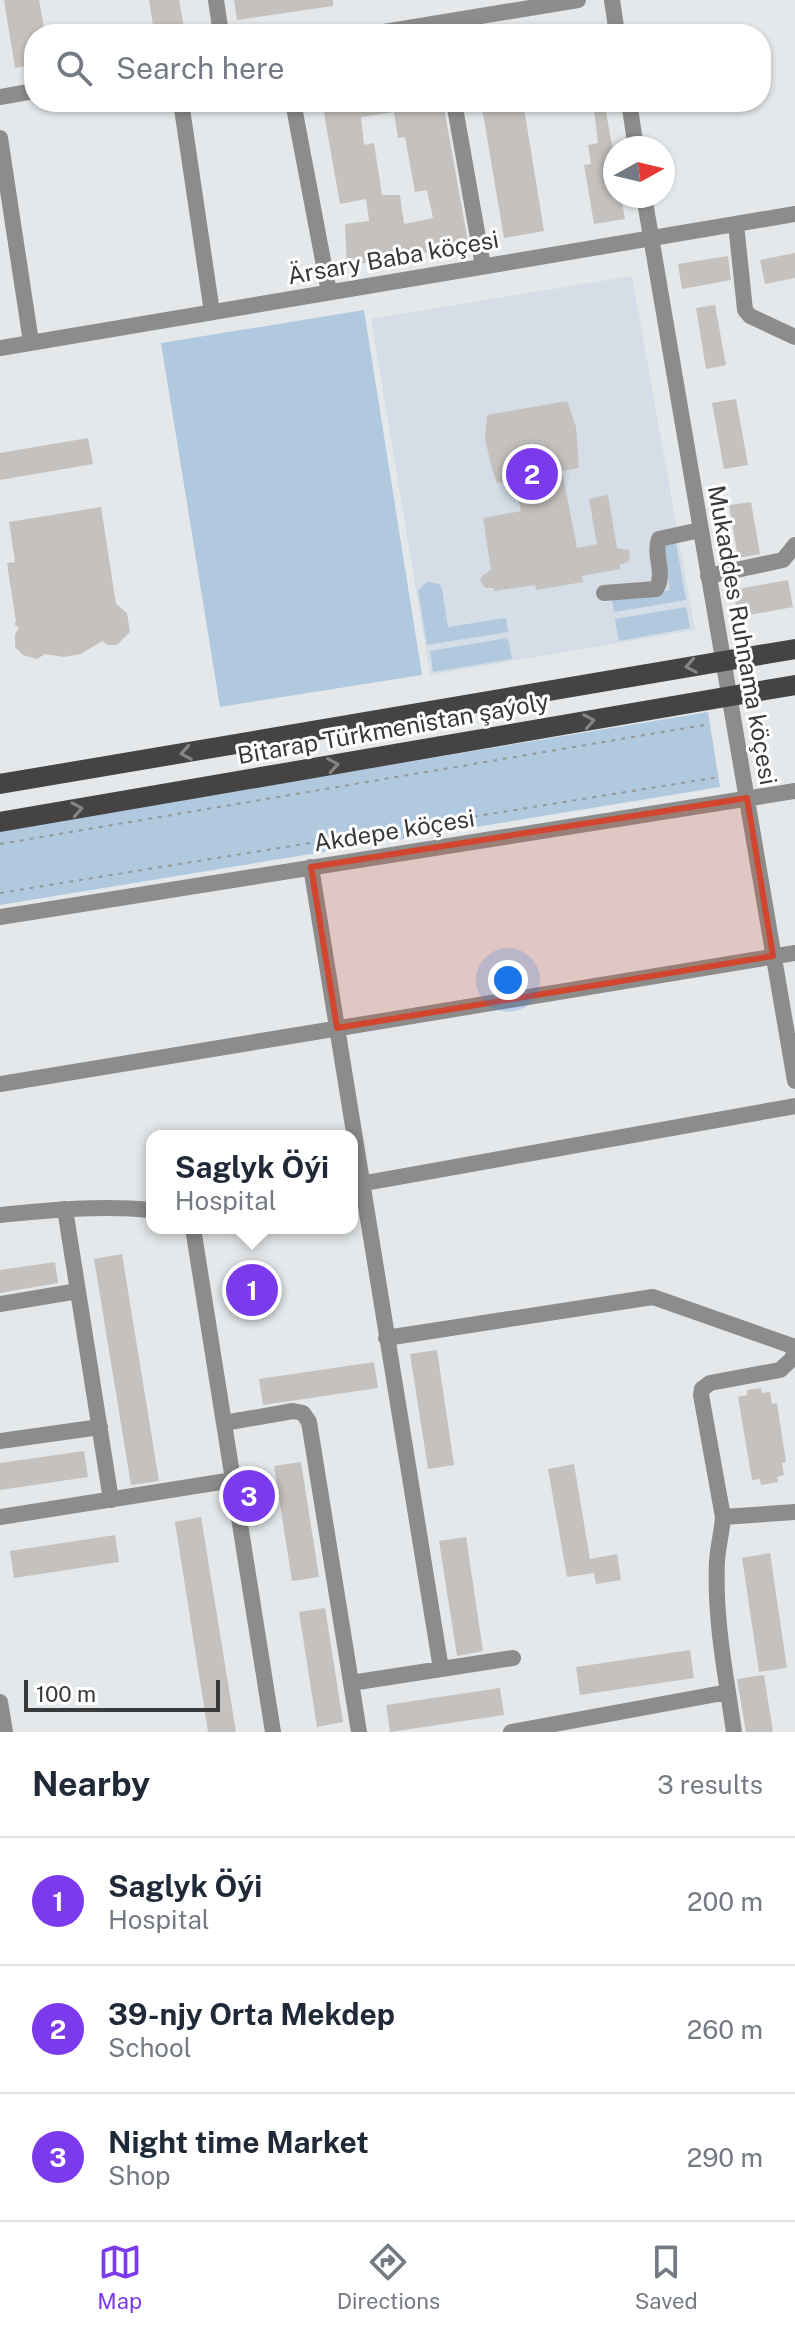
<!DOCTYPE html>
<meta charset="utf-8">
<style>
:root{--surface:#fff;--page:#f6f6f7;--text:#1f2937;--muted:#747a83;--line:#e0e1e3;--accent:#7c3aed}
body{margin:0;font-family:"Public Sans",sans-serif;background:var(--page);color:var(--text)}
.compass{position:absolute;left:603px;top:136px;width:72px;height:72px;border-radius:50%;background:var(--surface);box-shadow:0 2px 6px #0004;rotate:82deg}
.scale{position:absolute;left:24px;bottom:20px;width:196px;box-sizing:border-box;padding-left:8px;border:4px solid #38393a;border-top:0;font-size:22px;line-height:28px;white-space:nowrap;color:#38393a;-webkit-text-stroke:6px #fff;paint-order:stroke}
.you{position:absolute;left:508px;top:980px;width:28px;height:28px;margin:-20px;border:6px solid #fff;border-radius:50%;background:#1a73e8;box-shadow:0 0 0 12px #1a73e833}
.badge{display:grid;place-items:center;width:52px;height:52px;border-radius:50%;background:var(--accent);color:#fff;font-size:26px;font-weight:700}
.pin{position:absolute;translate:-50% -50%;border:4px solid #fff;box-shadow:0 2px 8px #0006}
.popup{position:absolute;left:146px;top:1130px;width:212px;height:104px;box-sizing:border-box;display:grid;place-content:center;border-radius:16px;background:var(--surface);filter:drop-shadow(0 2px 6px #0005);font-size:26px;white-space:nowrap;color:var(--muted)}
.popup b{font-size:30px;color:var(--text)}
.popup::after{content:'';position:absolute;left:50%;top:100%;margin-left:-16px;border:16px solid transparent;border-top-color:var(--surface)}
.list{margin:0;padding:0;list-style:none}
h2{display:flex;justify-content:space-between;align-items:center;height:104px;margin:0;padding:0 32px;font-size:34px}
h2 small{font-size:26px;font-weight:400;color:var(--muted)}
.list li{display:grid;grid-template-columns:52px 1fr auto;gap:24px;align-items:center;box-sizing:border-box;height:128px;padding:0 32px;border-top:2px solid var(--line)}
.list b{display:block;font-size:30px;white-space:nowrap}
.list p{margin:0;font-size:26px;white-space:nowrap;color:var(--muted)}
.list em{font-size:26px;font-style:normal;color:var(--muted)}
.icon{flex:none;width:44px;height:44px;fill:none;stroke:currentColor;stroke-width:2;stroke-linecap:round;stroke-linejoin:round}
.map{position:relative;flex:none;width:795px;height:1732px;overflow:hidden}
.search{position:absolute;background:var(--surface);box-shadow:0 2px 6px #0004;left:24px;right:24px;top:24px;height:88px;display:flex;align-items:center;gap:20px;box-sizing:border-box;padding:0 28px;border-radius:32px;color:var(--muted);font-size:30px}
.sheet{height:488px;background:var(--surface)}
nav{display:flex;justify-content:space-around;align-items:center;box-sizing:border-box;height:112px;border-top:2px solid var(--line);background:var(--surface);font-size:22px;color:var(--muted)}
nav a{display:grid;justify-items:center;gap:4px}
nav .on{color:var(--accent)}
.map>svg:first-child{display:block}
</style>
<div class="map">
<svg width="795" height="1732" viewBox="0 0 795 1732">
<rect width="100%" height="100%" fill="#e5e8ea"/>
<path fill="#d5dee6" d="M 632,276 L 695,630 L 430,675 L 371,319 Z"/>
<path fill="#b1c9de" d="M 364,310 L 422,675 L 220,707 L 161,343 Z
M 676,542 L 686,600 L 614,612 L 612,600 L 670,590 L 663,548 L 664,544 Z
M 427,582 L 439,584 L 442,589 L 448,627 L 506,618 L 508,632 L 427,645 L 418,590 Z
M 686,607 L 690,628 L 619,641 L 615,619 Z
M 508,638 L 512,659 L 433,672 L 430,651 Z
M 708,712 L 720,787 L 0,905 L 0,830 Z"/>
<path fill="#c4c1be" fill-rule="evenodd" d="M 4,0 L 39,0 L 45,34 L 34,34 L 34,65 L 15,68 Z
M 149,0 L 179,0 L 184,27 L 154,32 Z
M 234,0 L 333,0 L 333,6 L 237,20 Z
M 322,102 L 443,102 L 468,242 L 439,250 L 347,266 L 345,224 L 369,221 L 366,199 L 340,204 ZM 394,112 L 398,138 L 405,137 L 415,192 L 427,190 L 433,218 L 404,224 L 400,195 L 382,195 L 374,143 L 364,145 L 361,117 Z
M 481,102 L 523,102 L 544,231 L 504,238 Z
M 593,102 L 604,102 L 615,161 L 615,196 L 621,196 L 625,219 L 594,224 L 584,165 L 591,164 L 588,145 L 598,143 Z
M 795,253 L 795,278 L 765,284 L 760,260 Z
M 728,256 L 731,280 L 682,289 L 678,264 Z
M 715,305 L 726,365 L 706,369 L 696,308 Z
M 736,399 L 748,465 L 724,469 L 712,403 Z
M 567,401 L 576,427 L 579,468 L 562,471 L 577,548 L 597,544 L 589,499 L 608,495 L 617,548 L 629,550 L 630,558 L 628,562 L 620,565 L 620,569 L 582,576 L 583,582 L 536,590 L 535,585 L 494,591 L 494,588 L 485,588 L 480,580 L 482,576 L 491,570 L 483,518 L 521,511 L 515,480 L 497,483 L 492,469 L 485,439 L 487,415 Z
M 88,438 L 93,464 L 0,480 L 0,453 Z
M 751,502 L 760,554 L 738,558 L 729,505 Z
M 101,507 L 116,604 L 127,613 L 130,632 L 117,645 L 108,645 L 102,641 L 81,654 L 64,657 L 45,654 L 37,659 L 23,655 L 15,647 L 15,634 L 19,628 L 14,624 L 16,622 L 7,563 L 15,562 L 9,522 Z
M 788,580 L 793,607 L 738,617 L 733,590 Z
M 122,1254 L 159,1481 L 131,1485 L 94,1259 Z
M 55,1262 L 58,1283 L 0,1293 L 0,1270 Z
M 437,1350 L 454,1465 L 428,1469 L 410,1354 Z
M 374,1362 L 378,1388 L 263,1405 L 259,1379 Z
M 761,1388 L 762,1393 L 770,1392 L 772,1404 L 777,1403 L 786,1462 L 782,1463 L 784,1475 L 777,1477 L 778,1482 L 761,1485 L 760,1479 L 752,1480 L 738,1397 L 747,1395 L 747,1390 Z
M 84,1451 L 88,1477 L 0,1490 L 0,1463 Z
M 301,1462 L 319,1577 L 292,1581 L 274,1466 Z
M 574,1464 L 590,1559 L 617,1554 L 621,1580 L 596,1584 L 594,1573 L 567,1577 L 548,1469 Z
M 201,1517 L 236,1732 L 208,1732 L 175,1522 Z
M 115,1535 L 119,1562 L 14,1578 L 10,1551 Z
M 466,1537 L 483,1651 L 457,1656 L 439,1541 Z
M 770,1553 L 787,1668 L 759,1672 L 742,1558 Z
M 325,1608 L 343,1722 L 317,1727 L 299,1612 Z
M 690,1650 L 694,1678 L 580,1695 L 576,1667 Z
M 764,1675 L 773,1732 L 746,1732 L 737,1679 Z
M 500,1688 L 504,1715 L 390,1732 L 386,1705 Z"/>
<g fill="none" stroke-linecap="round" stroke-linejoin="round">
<path stroke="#959899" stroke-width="2" stroke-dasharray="4 6" stroke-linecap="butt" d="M 0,844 L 710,724
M 0,893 L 719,777"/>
<path stroke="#8d8c8b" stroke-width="16" d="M 216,0 L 221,34
M 612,0 L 617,34
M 372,34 L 578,0
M 0,97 L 34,91
M 181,102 L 212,312
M 293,102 L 329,292
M 454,102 L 483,266
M 629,102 L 636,148
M 0,138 L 31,342
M 644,196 L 795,1081
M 736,224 L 745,310 L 750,316 L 795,337
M 0,348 L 795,214
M 708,576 L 783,560 L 795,545
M 604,593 L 656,589 C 666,573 653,556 659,539 L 700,530
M 311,867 L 441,1669
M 0,917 L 795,791
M 0,1084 L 795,953
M 354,1185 L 795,1106
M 65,1209 L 111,1500
M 0,1215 C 50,1210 101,1205 152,1210
M 193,1228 L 273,1732
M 0,1304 L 78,1291
M 386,1338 L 653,1297 L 795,1347
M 224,1423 L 293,1411 L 303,1413 L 309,1422 L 359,1732
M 0,1441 L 100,1427
M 0,1517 L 233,1480
M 723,1517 L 701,1395 L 702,1389 L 710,1383 L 780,1370 L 792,1359 L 795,1350
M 351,1683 L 513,1658
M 728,1692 C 721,1648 715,1605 717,1561 C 718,1546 722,1532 723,1517 L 795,1512
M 0,1702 L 5,1732
M 511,1732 L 728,1692 L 734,1732"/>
<path stroke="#464442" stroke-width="20" d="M 0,784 L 795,649
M 0,822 L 795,685"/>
</g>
<defs><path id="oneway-chevron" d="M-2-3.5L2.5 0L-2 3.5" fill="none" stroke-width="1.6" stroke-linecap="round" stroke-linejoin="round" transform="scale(2)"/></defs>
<g stroke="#878584">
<use href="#oneway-chevron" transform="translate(691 666) rotate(170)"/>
<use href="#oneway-chevron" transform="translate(589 721) rotate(-10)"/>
<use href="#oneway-chevron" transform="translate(186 753) rotate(170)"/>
<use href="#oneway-chevron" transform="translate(333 765) rotate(-10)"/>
<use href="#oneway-chevron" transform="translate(77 809) rotate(-10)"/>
</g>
<path fill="#d2462f" fill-opacity="0.2" stroke="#d2462f" stroke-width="6" stroke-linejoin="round" d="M 747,798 L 773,956 L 337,1028 L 311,867 Z"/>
<g text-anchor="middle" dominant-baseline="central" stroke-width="6" stroke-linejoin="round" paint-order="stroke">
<g font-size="24" fill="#38393a" stroke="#fff">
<text transform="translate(393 257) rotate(-10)">Ärsary Baba köçesi</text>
<text transform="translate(743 635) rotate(80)">Mukaddes Ruhnama köçesi</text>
<text transform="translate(393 728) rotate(-10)">Bitarap Türkmenistan şaýoly</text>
<text transform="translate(394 830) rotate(-9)">Akdepe köçesi</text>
</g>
</g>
</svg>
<svg class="compass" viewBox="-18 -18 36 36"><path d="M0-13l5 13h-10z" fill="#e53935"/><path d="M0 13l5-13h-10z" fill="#747a83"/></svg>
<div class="scale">100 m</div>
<div class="you"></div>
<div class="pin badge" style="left:252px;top:1290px">1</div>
<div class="popup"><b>Saglyk Öýi</b>Hospital</div>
<div class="pin badge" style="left:532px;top:474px">2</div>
<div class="pin badge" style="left:249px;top:1496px">3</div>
<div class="search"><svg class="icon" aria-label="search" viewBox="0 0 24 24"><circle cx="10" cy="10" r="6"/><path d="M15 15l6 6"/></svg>Search here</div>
</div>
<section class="sheet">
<h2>Nearby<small>3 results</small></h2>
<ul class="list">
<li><span class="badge">1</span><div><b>Saglyk Öýi</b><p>Hospital</p></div><em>200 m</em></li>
<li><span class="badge">2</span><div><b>39-njy Orta Mekdep</b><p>School</p></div><em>260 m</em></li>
<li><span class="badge">3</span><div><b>Night time Market</b><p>Shop</p></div><em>290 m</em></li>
</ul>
</section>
<nav>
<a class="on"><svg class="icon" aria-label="map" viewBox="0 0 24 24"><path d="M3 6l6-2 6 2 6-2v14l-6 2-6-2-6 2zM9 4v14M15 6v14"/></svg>Map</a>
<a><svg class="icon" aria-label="directions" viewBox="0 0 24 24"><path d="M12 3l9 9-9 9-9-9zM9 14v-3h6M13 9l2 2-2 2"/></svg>Directions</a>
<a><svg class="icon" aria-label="saved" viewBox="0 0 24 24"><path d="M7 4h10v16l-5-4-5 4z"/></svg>Saved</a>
</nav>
